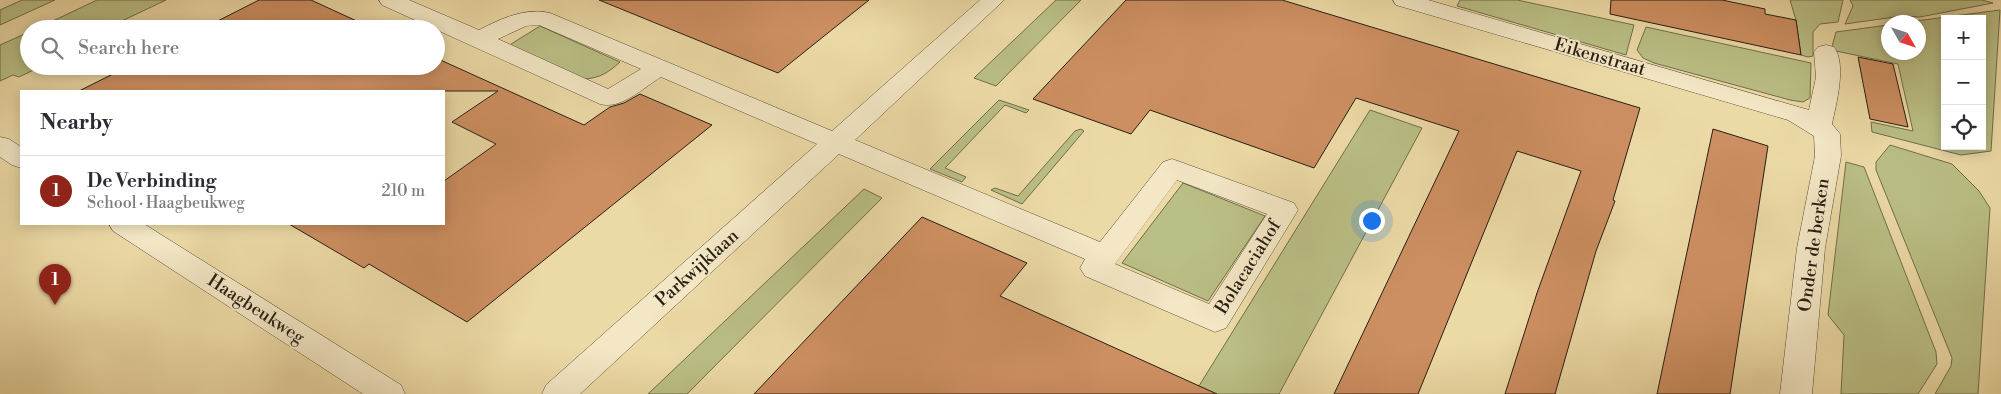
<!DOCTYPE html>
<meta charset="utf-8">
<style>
:root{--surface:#fff;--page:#f7f7f7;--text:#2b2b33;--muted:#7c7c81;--line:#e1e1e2;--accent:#8f2418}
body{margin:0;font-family:"Libre Bodoni",serif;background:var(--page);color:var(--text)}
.controls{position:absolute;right:15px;top:15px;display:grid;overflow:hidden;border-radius:0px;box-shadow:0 2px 12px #0003}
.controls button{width:45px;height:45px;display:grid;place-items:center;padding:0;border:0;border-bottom:1px solid var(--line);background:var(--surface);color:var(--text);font:25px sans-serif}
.compass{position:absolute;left:1881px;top:15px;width:45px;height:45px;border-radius:50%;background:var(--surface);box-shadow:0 2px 12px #0003;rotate:129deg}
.you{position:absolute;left:1371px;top:220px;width:18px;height:18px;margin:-12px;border:4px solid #fff;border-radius:50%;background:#1a73e8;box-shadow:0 0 0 8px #1a73e833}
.badge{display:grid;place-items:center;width:32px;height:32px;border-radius:50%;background:var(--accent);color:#fff;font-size:16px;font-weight:700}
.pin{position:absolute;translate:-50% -41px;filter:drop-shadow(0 1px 2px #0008)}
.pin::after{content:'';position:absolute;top:26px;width:18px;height:15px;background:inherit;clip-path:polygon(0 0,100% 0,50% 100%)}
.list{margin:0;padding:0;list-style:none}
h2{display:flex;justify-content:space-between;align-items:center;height:65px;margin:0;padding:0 20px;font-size:21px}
h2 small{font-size:16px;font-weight:400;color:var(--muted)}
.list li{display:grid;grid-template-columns:32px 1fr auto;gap:15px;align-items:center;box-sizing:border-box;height:70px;padding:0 20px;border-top:1px solid var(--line)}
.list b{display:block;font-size:19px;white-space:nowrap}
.list p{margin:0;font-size:16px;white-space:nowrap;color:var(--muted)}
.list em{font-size:16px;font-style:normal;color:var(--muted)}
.icon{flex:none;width:28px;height:28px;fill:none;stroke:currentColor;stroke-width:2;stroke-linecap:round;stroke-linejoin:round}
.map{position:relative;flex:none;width:2001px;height:394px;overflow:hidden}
.search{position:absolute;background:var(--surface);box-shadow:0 2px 12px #0003;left:20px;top:20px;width:425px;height:55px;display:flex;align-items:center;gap:12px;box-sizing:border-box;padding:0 18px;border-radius:28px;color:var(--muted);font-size:19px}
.panel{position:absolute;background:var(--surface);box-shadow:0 2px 12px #0003;left:20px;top:90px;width:425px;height:135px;border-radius:0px}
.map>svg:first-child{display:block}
</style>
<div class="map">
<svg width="2001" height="394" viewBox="0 0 2001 394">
<rect width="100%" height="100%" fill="#ecdaa6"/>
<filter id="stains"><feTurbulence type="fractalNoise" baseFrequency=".004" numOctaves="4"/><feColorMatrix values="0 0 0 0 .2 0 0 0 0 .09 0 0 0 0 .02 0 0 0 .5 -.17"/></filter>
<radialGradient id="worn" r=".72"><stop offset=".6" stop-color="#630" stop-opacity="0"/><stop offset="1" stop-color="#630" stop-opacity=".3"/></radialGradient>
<path fill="#babf85" stroke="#706e4c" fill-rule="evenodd" d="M 22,0 L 55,0 L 0,25 L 0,10 Z
M 97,0 L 166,0 L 105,29 L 36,29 Z
M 1056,0 L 1081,0 L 996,86 L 974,78 Z
M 1460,0 L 1517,0 L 1634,25 L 1626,55 L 1457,6 Z
M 1790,0 L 1843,0 L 1838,22 L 1820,24 L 1813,32 L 1813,56 L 1808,57 L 1801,55 L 1796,20 Z
M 1850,0 L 1982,0 L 1993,3 L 1920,17 L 1902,16 L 1845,24 L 1853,6 Z
M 2000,10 L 1991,151 L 1961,155 L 1872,132 L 1871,122 L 1913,131 L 1898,64 L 1831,50 L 1836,32 L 1888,25 L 1888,52 L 1918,52 L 1918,22 L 1908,22 ZM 1945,19 L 1982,19 L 1982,146 L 1945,146 Z
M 540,26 L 620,62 C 609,72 600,78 585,79 L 508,46 Z
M 1646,27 L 1811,63 L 1810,98 L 1803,102 L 1790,100 L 1654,63 L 1643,58 L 1637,50 Z
M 29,32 L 29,66 L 42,66 L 19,77 L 13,75 L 0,81 L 0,45 Z
M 999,100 L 1029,110 L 1026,113 L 1005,105 L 945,168 L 966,177 L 962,182 L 930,169 Z
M 1370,110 L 1422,128 L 1279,394 L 1194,394 Z
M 1081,129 L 1084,131 L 1022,204 L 991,190 L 995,188 L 1018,196 L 1075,131 Z
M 1890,145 L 1952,164 L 1979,191 L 1990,208 L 1978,394 L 1935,394 L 1951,366 L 1952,358 L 1876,170 L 1876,162 Z
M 1846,162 L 1864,167 L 1936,352 L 1937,364 L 1918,394 L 1841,394 L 1844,335 L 1828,315 Z
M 1183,183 L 1265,216 L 1208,301 L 1122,263 Z
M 864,189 L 882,198 L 687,394 L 648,394 Z"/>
<path fill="#cd8f61" stroke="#271e14" d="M 259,0 L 311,0 L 374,29 L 202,29 Z
M 599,0 L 869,0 L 778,73 Z
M 1126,0 L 1282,0 L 1640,108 L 1613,200 L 1615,201 L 1596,251 L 1555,394 L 1505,394 L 1537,293 L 1581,171 L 1517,151 L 1418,394 L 1334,394 L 1459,131 L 1356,98 L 1314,168 L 1150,110 L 1131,134 L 1033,99 Z
M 1611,0 L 1722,0 L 1765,9 L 1765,14 L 1796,20 L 1801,55 L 1610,14 Z
M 1858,57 L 1893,64 L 1908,127 L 1870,119 Z
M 436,58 L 584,125 L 610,107 L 624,103 L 640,94 L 712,125 L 467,322 L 369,264 L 364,268 L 289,224 L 444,224 L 444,181 L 496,144 L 452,122 L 498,91 L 79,91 L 129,66 L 436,66 Z
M 1713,129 L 1768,146 L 1730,394 L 1657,394 Z
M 922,217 L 1027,263 L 1000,296 L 1217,394 L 754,394 Z"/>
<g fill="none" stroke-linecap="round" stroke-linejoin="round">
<defs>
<path id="minor" d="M 379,0 L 409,0 L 479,30 C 500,19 526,7 550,13 L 832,131 L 980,0 L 1004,0 L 855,140 L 1100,242 L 1163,162 L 1172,159 L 1294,203 L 1298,210 L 1226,328 L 1215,332 L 1085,276 L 1080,268 L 1085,259 L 839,154 L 580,394 L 542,394 L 546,385 L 817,144 L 661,77 C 643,88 621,110 600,104 L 382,5 ZM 539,25 L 641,69 L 608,89 L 498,39 L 526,26 ZM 1177,180 L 1267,214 L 1209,304 L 1115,264 Z
M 1393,0 L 1428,0 L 1809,110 L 1816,77 L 1814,52 L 1818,47 L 1826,45 L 1834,47 C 1847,65 1836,104 1832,124 L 1840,134 L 1841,156 L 1825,248 L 1812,394 L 1780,394 L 1797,248 L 1815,156 L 1814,136 L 1788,120 L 1396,5 Z
M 0,137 L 9,139 L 21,147 L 21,168 L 12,165 L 0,157 Z
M 109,224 L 144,224 L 401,385 L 405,394 L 363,394 L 113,231 Z"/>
</defs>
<use href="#minor" stroke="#584d38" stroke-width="1"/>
<use href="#minor" fill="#f3e7c5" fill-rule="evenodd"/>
</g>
<g text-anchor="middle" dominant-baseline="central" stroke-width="4" stroke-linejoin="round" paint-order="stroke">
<g font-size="18" fill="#271e14" stroke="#f3e7c5">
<text transform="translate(1600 57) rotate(16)">Eikenstraat</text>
<text transform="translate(1814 245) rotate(-82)">Onder de berken</text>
<text transform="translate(1248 267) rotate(-58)">Bolacaciahof</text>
<text transform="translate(697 268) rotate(-42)">Parkwijklaan</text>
<text transform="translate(256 309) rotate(33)">Haagbeukweg</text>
</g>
</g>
<rect width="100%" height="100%" filter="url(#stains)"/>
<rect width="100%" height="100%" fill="url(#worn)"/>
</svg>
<div class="controls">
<button>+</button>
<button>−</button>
<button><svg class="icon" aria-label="locate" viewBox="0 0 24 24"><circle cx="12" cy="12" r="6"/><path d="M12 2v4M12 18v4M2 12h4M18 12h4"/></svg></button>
</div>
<svg class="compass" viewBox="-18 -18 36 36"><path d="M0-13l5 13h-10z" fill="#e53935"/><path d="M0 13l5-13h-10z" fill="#7c7c81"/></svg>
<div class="you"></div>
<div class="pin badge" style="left:55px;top:305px">1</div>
<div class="search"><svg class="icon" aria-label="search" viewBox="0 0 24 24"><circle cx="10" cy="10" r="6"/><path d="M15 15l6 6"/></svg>Search here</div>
<section class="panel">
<h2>Nearby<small></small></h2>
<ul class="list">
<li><span class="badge">1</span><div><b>De Verbinding</b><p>School · Haagbeukweg</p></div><em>210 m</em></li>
</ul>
</section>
</div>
